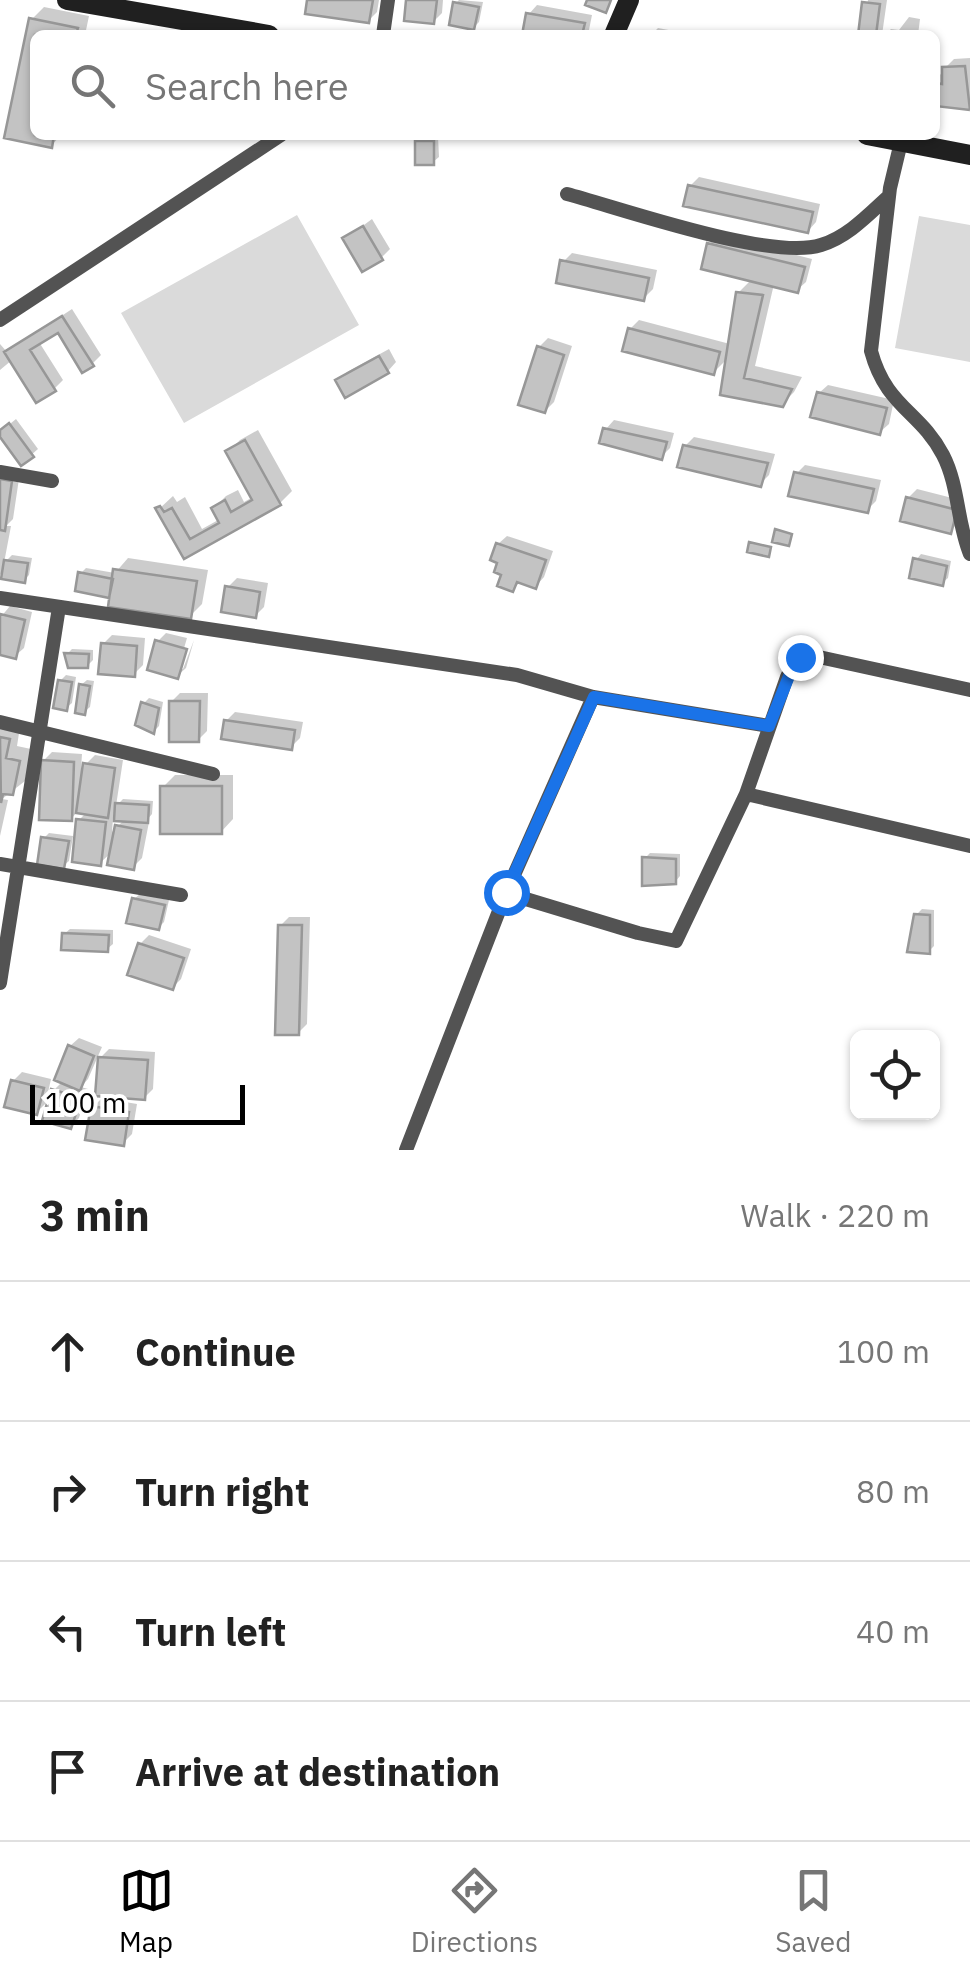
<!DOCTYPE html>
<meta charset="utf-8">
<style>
:root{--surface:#fff;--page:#f2f2f2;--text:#222;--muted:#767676;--line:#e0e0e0;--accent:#000}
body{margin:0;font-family:"IBM Plex Sans",sans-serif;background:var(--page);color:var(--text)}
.controls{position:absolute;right:30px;bottom:30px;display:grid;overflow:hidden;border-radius:15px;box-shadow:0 2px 8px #0004}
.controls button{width:90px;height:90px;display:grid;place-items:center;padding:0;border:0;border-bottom:2px solid var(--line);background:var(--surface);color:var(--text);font:50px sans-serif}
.scale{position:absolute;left:30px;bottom:25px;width:215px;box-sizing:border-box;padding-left:10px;border:5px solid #000;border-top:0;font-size:28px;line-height:35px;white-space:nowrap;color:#000;-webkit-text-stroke:8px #fff;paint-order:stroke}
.stop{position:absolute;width:30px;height:30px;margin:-22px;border:8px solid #1a73e8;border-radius:50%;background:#fff}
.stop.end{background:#1a73e8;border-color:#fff;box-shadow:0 2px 10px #0008}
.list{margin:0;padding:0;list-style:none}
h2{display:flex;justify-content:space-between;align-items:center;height:130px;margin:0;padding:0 40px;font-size:42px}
h2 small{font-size:32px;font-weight:400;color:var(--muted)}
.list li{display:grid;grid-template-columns:65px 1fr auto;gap:30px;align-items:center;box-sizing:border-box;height:140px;padding:0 40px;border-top:2px solid var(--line)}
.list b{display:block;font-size:38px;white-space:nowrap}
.list em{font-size:32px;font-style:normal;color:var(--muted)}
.icon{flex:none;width:55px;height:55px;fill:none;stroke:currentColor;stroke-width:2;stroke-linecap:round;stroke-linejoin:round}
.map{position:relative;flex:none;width:970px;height:1150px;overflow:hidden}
.search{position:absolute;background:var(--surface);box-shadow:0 2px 8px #0004;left:30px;right:30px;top:30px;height:110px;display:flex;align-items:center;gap:25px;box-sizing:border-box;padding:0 35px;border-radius:15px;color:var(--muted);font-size:38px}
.sheet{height:690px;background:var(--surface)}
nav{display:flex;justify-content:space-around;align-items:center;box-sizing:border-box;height:140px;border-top:2px solid var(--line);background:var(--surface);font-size:28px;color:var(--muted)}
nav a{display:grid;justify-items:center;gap:5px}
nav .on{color:var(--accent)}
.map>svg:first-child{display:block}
</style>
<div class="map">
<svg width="970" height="1150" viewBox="0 0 970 1150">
<rect width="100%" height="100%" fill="#fff"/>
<path fill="#dadada" d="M 297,215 L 359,325 L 184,423 L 121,313 Z
M 919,216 L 970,225 L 970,362 L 895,348 Z"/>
<path fill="#0003" fill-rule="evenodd" d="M 309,0 L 379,0 L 377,12 L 368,21 Z
M 409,0 L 443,0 L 442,13 L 433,22 Z
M 459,0 L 483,2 L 479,22 L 474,27 L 456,3 Z
M 868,0 L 887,0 L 882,35 L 861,35 Z
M 537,5 L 592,15 L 588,35 L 524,35 L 529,14 Z
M 44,7 L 89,16 L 85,35 L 35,35 L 35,135 L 61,135 L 51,146 L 7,136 L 32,19 Z
M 909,17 L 920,19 L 918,35 L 885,35 L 891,29 L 899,30 Z
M 658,28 L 695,35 L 651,35 Z
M 970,58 L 970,108 L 935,103 L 935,82 L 945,68 L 954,59 Z
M 438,136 L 439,157 L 433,162 L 417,142 L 423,137 Z
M 699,177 L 820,204 L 816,222 L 808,231 L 690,186 Z
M 372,219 L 390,249 L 381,258 L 345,239 Z
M 718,235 L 812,259 L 806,282 L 797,290 L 774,284 L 755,366 L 802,377 L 794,392 L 782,404 L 723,393 L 728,358 L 714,372 L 630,329 L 639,320 L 730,344 L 738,293 L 752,279 L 709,244 Z
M 572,253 L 657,270 L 653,289 L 644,298 L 563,262 Z
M 72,309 L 101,355 L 92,364 L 59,330 L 39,342 L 63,380 L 54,389 L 12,360 L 0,370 L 0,344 L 7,352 Z
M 548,338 L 572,346 L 554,402 L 545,411 L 539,347 Z
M 389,349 L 396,362 L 388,371 L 338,381 L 347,372 Z
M 828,385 L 894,400 L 889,424 L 880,432 L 819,393 Z
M 16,419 L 38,449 L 22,463 L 0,432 Z
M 614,420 L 674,433 L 670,448 L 661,457 L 606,429 Z
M 258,430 L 292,491 L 280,503 L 185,556 L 159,509 L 173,496 L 177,502 L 185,497 L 202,529 L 220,519 L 214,508 L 226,496 L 238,490 L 244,502 L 253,497 L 228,452 L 240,440 Z
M 694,437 L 775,454 L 769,475 L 760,484 L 685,446 Z
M 805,465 L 881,480 L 876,501 L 867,510 L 796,474 Z
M 0,470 L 20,472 L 13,519 L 6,526 L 11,526 L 4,563 L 12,555 L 32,558 L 29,575 L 24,580 L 5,570 L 0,575 Z
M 917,489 L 964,501 L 959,522 L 950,531 L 908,498 Z
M 507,536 L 553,551 L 544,577 L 536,586 L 521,581 L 513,589 L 504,573 L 498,544 Z
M 921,554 L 951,561 L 948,578 L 942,583 L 916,560 Z
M 128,558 L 208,570 L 202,604 L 190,616 L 112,596 L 81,573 L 86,568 L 115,573 Z
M 237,578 L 268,583 L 264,607 L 255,616 L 228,587 Z
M 10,606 L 32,612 L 24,648 L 15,656 L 0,653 L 0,618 Z
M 166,633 L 187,638 L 178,669 L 183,669 L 194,640 L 186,668 L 177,676 L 157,642 Z
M 112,635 L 145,638 L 143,665 L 134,674 L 103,644 Z
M 72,649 L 93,650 L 93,660 L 87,666 L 67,654 Z
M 66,675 L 76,677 L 72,703 L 66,708 L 60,681 Z
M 87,680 L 94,681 L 90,707 L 84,712 L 81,685 Z
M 180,693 L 208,693 L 207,731 L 198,740 L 171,702 Z
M 149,698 L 163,702 L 159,726 L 154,731 L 143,704 Z
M 235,712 L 303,722 L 300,738 L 291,747 L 226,721 Z
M 0,723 L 20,727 L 17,746 L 31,749 L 25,781 L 2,799 L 8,800 L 0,836 Z
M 52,752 L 82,754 L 81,769 L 95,755 L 123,760 L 116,806 L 123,799 L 153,801 L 152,814 L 146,821 L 149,822 L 142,858 L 133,867 L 113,851 L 100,863 L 79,820 L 87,812 L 78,811 L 71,819 L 43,761 ZM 113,818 L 125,819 L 112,832 Z
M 175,775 L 233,775 L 233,819 L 221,832 L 163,787 Z
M 49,833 L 73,836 L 69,861 L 63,866 L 44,838 Z
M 650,853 L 680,854 L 680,876 L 675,882 L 645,858 Z
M 140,894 L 169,900 L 164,922 L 158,928 L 134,899 Z
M 922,909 L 934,910 L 934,946 L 929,951 L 916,915 Z
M 289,917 L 310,917 L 307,1024 L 298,1033 L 280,926 Z
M 70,929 L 113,930 L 113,944 L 107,949 L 64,934 Z
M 149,935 L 191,949 L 181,979 L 172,988 L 140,944 Z
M 79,1038 L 102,1047 L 88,1079 L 81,1087 L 88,1089 L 79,1118 L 70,1127 L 52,1097 L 37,1112 L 13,1081 L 22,1072 L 51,1079 L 47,1097 L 63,1081 L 70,1046 Z
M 109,1049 L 155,1052 L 153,1089 L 144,1098 L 100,1058 Z
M 102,1098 L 137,1104 L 132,1134 L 123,1143 L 93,1107 Z"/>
<path fill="#c3c3c3" stroke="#979797" stroke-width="2.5" d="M 307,0 L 373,0 L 369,23 L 305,14 Z
M 406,0 L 437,0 L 434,24 L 404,21 Z
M 587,0 L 611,0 L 606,13 L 585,5 Z
M 453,2 L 479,7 L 474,30 L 449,25 Z
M 862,2 L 880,4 L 876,35 L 858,35 Z
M 526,13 L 585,23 L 582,35 L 522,35 Z
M 29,18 L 78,28 L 76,35 L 35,35 L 35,135 L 54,135 L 52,148 L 4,138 Z
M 965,66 L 970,110 L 935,106 L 935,83 L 942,84 L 942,67 Z
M 415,141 L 434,141 L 434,165 L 415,165 Z
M 688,185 L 813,212 L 808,233 L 683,206 Z
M 363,226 L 383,260 L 362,272 L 342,238 Z
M 707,243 L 805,267 L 798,293 L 701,269 Z
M 560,260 L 649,278 L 644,301 L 556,283 Z
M 736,292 L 763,295 L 744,378 L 792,389 L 783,407 L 720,395 Z
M 62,316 L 94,366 L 82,373 L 58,333 L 30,350 L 56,391 L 36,403 L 4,352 Z
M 628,328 L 720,352 L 714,375 L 622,351 Z
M 537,346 L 564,355 L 545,413 L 518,405 Z
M 379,356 L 389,373 L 345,398 L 335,380 Z
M 817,392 L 887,408 L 880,435 L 810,417 Z
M 9,423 L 34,457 L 21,466 L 0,437 L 0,430 Z
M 603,428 L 667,442 L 662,460 L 599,443 Z
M 245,440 L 281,505 L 184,559 L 155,508 L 160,506 L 164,512 L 172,508 L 190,539 L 219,523 L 211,508 L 225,500 L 231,512 L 252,500 L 225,451 Z
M 683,445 L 768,463 L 761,487 L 677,467 Z
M 794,472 L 874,489 L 868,513 L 788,496 Z
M 0,479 L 12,481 L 5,531 L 0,530 Z
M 906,497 L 957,510 L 951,534 L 900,521 Z
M 775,529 L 792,534 L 789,546 L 772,542 Z
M 749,542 L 771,547 L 769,557 L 747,552 Z
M 496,543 L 546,560 L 536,589 L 517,582 L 513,592 L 497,586 L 501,575 L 494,572 L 497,563 L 490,560 Z
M 913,558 L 947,566 L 943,586 L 909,578 Z
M 4,560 L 28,563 L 25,583 L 1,579 Z
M 113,569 L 197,581 L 191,619 L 108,607 Z
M 78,572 L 113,579 L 109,598 L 75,591 Z
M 225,586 L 260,592 L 256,618 L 221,612 Z
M 0,614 L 25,620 L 16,659 L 0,655 Z
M 155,640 L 187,649 L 178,679 L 147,670 Z
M 101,643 L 137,646 L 135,677 L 98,674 Z
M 64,653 L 89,654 L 88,668 L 68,668 Z
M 58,680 L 72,682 L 67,711 L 53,708 Z
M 79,684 L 90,686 L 85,715 L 75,713 Z
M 169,701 L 200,701 L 199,742 L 169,742 Z
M 141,702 L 159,708 L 154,734 L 135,725 Z
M 224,720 L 295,730 L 292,750 L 221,739 Z
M 0,737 L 10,739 L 6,758 L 20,761 L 13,795 L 3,794 L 1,803 Z
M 41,760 L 74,762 L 72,821 L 39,820 Z
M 83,763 L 115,768 L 108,818 L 76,813 Z
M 160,786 L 222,786 L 222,834 L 160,834 Z
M 115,803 L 149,805 L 148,823 L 114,821 Z
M 76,819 L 106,822 L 101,866 L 72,862 Z
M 115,825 L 141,830 L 134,870 L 107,865 Z
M 41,837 L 69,841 L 64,869 L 37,865 Z
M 642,857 L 676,859 L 676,884 L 642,886 Z
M 132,898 L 165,905 L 159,930 L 126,923 Z
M 914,914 L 930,915 L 930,954 L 907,952 Z
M 278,925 L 302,925 L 299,1035 L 275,1035 Z
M 62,933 L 109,935 L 108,952 L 61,950 Z
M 138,943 L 184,958 L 173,990 L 127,975 Z
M 68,1045 L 94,1056 L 80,1091 L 54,1080 Z
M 98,1057 L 148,1060 L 145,1100 L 95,1096 Z
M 11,1080 L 44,1088 L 37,1115 L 4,1107 Z
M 51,1089 L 81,1098 L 71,1129 L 42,1121 Z
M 91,1106 L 129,1112 L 124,1146 L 85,1140 Z"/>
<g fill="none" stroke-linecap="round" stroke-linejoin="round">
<path stroke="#535353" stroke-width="14" d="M 383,35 L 388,0
M 901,142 L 890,188 L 871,351 C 886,407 920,411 943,455 C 959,486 957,523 970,554
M 567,194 C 623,209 771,261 821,245 C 848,237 869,214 889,196
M 0,320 L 281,135
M 0,472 L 52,481
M 0,598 L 517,675 L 593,697 L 769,726
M 0,722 L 213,774
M 746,794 L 787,677 C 795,660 800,654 819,657 L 970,690
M 0,864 L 181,895
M 506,893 L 638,933 L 676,941 L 746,794 L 970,846
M 0,983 L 59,607
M 406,1150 L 506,893 L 593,697"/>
<path stroke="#202020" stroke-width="20" d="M 67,0 L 269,35
M 614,35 L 629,0
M 867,135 L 970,155"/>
</g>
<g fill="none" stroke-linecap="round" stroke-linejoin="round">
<path stroke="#1a73e8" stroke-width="12" d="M 506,892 L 594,697 L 769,726 L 795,661 L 800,657"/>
</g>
</svg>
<div class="controls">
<button><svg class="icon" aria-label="locate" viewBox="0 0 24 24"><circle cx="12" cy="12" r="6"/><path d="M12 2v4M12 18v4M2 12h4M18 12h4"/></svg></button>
</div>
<div class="scale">100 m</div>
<div class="stop" style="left:506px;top:892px"></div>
<div class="stop end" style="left:800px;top:657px"></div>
<div class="search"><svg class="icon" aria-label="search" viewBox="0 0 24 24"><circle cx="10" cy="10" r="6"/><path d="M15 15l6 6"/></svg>Search here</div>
</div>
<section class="sheet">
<h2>3 min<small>Walk · 220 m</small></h2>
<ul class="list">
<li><svg class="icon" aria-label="ahead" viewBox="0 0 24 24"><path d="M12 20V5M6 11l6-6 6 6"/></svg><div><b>Continue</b></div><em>100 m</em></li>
<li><svg class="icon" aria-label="right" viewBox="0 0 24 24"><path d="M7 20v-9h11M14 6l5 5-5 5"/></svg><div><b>Turn right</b></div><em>80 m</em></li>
<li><svg class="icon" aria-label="left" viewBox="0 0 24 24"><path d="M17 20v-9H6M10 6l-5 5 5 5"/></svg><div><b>Turn left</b></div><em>40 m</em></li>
<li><svg class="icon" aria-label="arrive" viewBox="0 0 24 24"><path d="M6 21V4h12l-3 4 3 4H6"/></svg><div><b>Arrive at destination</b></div></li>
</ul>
</section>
<nav>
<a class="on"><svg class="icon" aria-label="map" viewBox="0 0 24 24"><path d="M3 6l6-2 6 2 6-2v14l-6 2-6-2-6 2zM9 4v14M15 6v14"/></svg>Map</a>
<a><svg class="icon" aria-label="directions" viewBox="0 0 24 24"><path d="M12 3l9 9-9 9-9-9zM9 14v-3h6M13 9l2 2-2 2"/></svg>Directions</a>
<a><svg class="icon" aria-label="saved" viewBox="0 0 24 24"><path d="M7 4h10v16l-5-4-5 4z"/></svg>Saved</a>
</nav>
